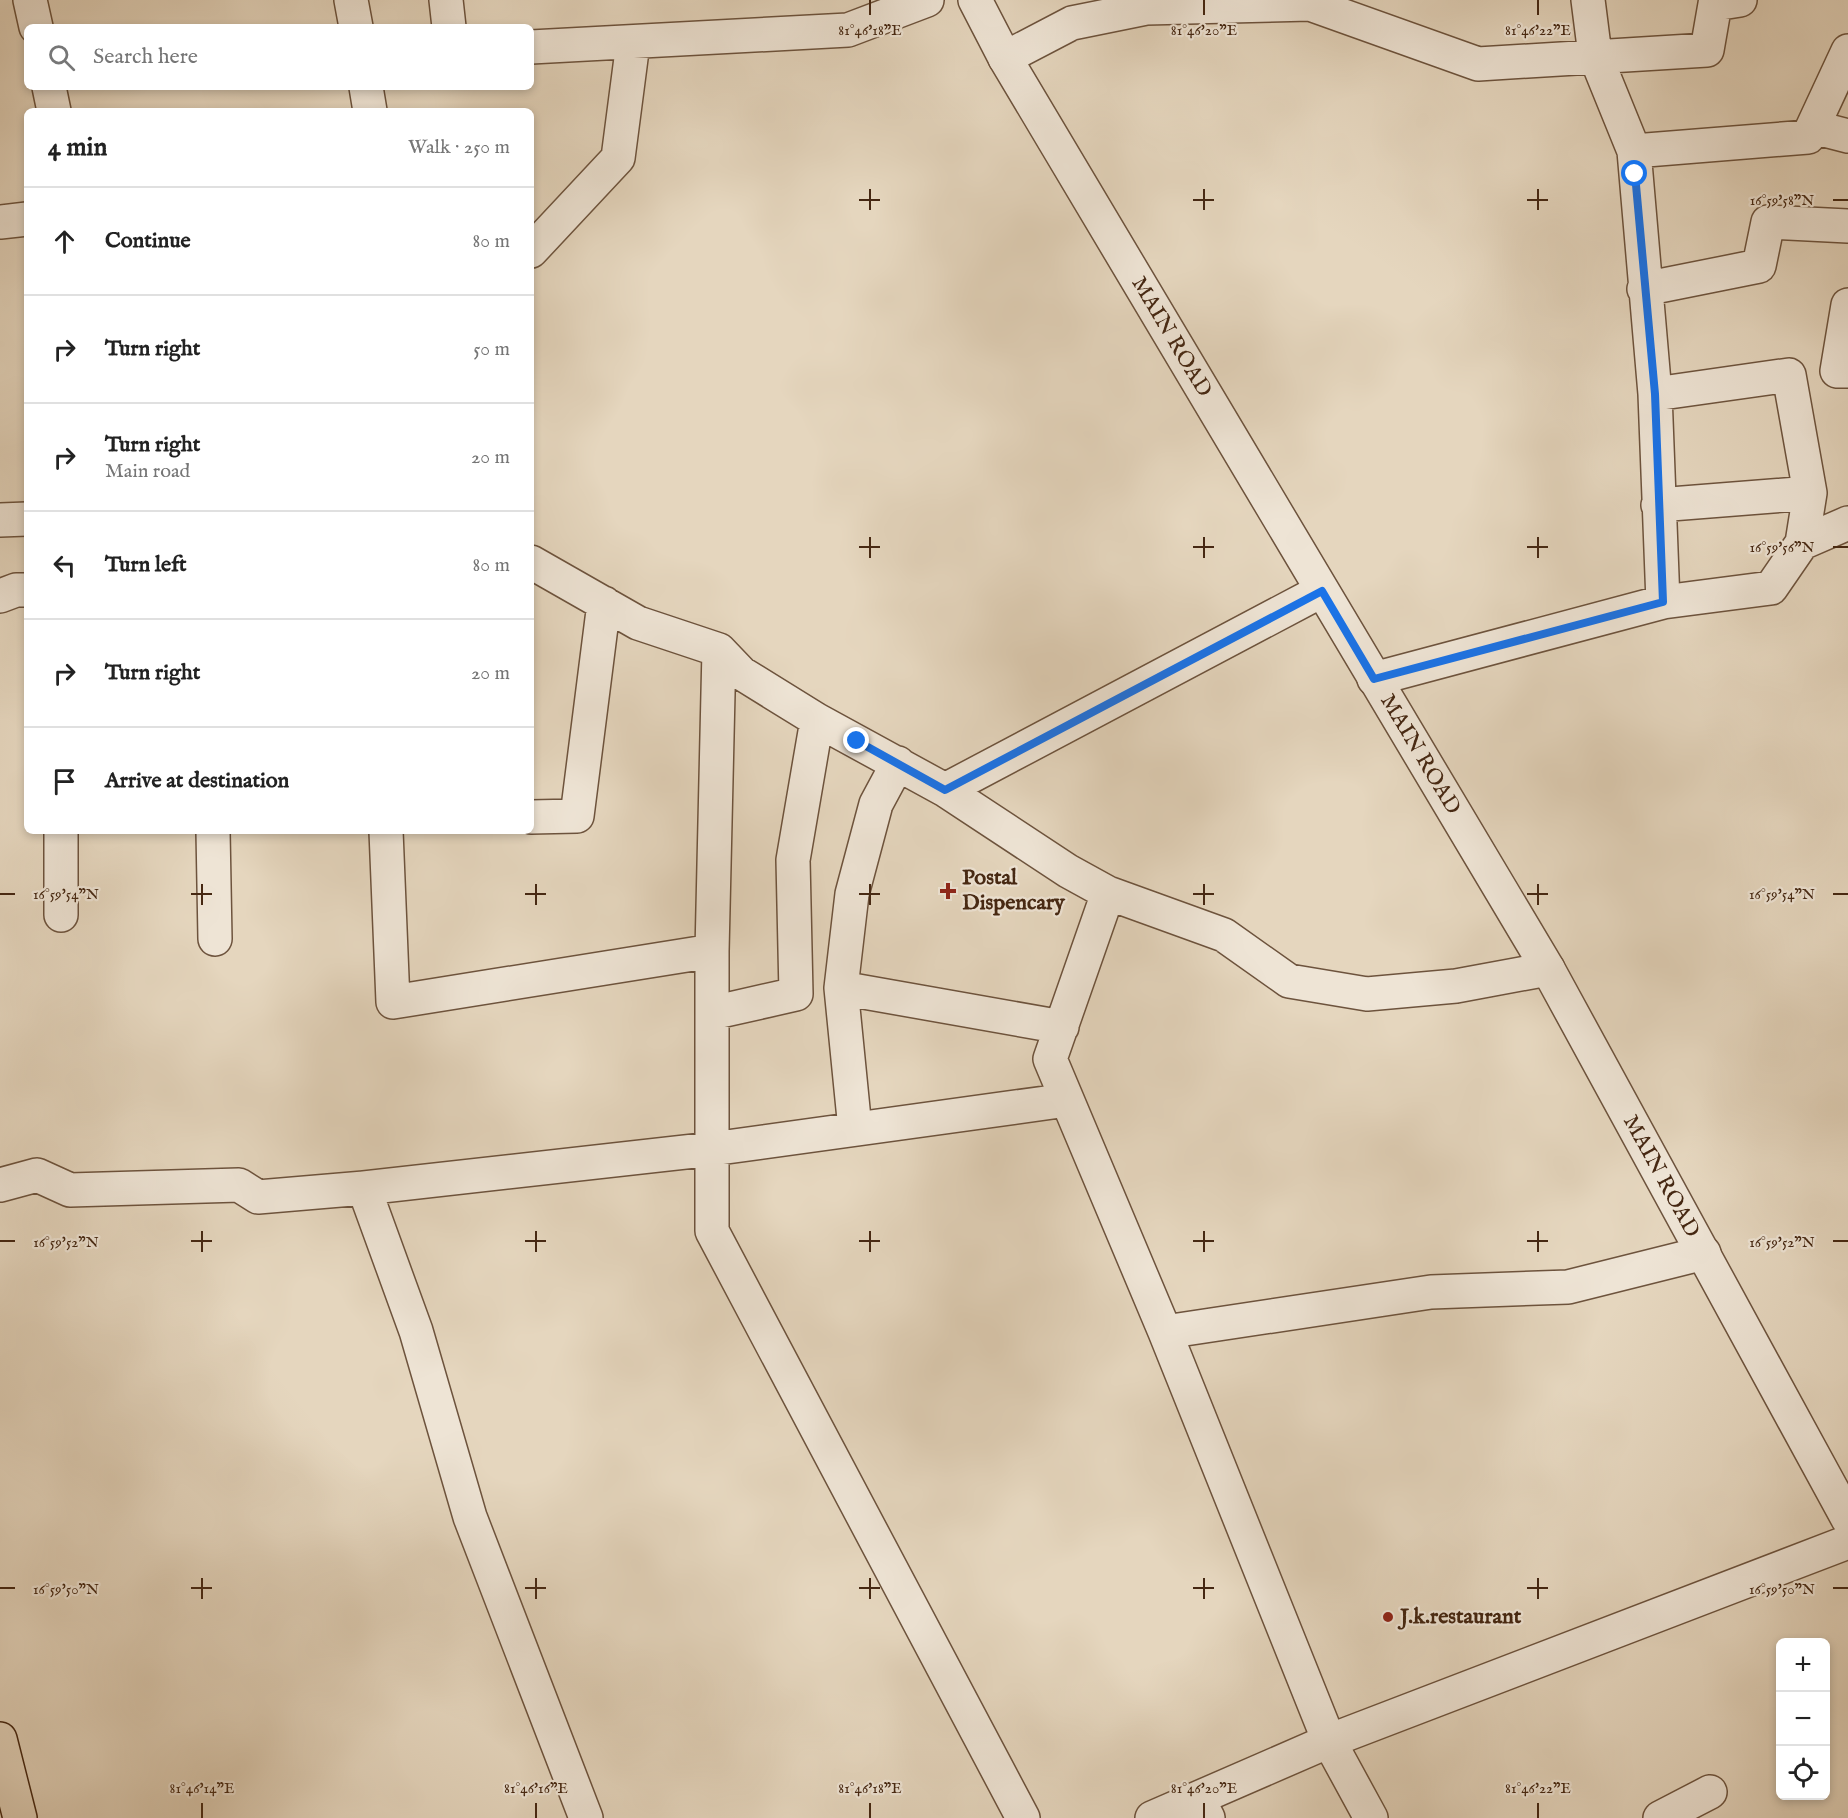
<!DOCTYPE html>
<meta charset="utf-8">
<style>
:root{--surface:#fff;--page:#f6f6f6;--text:#222;--muted:#767676;--line:#e0e0e0}
body{margin:0;font-family:"IM FELL English",serif;background:var(--page);color:var(--text)}
.controls{position:absolute;right:18px;bottom:18px;display:grid;overflow:hidden;border-radius:9px;box-shadow:0 3px 9px #0003}
.controls button{width:54px;height:54px;display:grid;place-items:center;padding:0;border:0;border-bottom:2px solid var(--line);background:var(--surface);color:var(--text);font:30px sans-serif}
.stop{position:absolute;width:18px;height:18px;margin:-14px;border:4px solid #1a73e8;border-radius:50%;background:#fff}
.stop.end{background:#1a73e8;border-color:#fff;box-shadow:0 2px 6px #0008}
.list{margin:0;padding:0;list-style:none}
h2{display:flex;justify-content:space-between;align-items:center;height:78px;margin:0;padding:0 24px;font-size:26px}
h2 small{font-size:20px;font-weight:400;color:var(--muted)}
.list li{display:grid;grid-template-columns:39px 1fr auto;gap:18px;align-items:center;box-sizing:border-box;height:108px;padding:0 24px;border-top:2px solid var(--line)}
.list b{display:block;font-size:22px;white-space:nowrap}
.list p{margin:0;font-size:20px;white-space:nowrap;color:var(--muted)}
.list em{font-size:20px;font-style:normal;color:var(--muted)}
.icon{flex:none;width:33px;height:33px;fill:none;stroke:currentColor;stroke-width:2;stroke-linecap:round;stroke-linejoin:round}
.map{position:relative;flex:none;width:1848px;height:1818px;overflow:hidden}
.search{position:absolute;background:var(--surface);box-shadow:0 3px 9px #0003;left:24px;top:24px;width:510px;height:66px;display:flex;align-items:center;gap:15px;box-sizing:border-box;padding:0 21px;border-radius:9px;color:var(--muted);font-size:22px}
.panel{position:absolute;background:var(--surface);box-shadow:0 3px 9px #0003;left:24px;top:108px;width:510px;height:726px;border-radius:9px}
.map>svg:first-child{display:block}
</style>
<div class="map">
<svg width="1848" height="1818" viewBox="0 0 1848 1818">
<rect width="100%" height="100%" fill="#e5d6be"/>
<filter id="stains"><feTurbulence type="fractalNoise" baseFrequency=".00333" numOctaves="4"/><feColorMatrix values="0 0 0 0 .2 0 0 0 0 .09 0 0 0 0 .02 0 0 0 .5 -.17"/></filter>
<radialGradient id="worn" r=".72"><stop offset=".6" stop-color="#630" stop-opacity="0"/><stop offset="1" stop-color="#630" stop-opacity=".3"/></radialGradient>
<g fill="none" stroke-linecap="round" stroke-linejoin="round">
<defs>
<path id="minor" d="M 30,0 L 36,27
M 351,0 L 356,27
M 446,0 L 449,27
M 1588,0 L 1595,55 L 1634,151 L 1655,394 L 1663,602
M 531,47 L 848,30 L 927,0
M 1005,58 L 1072,23 L 1146,8 L 1310,4 L 1478,64 L 1707,50 L 1715,4 L 1740,0
M 49,87 L 54,111
M 366,87 L 370,111
M 1813,127 L 1848,136
M 1634,151 L 1808,137 L 1848,51
M 0,222 L 27,219
M 531,251 L 618,158 L 633,43
M 1644,289 L 1759,266 L 1768,222 L 1848,226
M 1848,305 L 1837,371 L 1848,371
M 1658,505 L 1810,493
M 0,520 L 27,519
M 1802,543 L 1848,523
M 531,562 L 638,623 L 719,650 L 741,673 L 817,720 L 945,790 L 1068,871 L 1108,893 L 1224,935 L 1289,981 L 1367,994 L 1456,986 L 1548,969
M 0,596 L 16,590 L 27,590
M 719,650 L 712,951 L 712,1231 L 1023,1818
M 1374,679 L 1663,602 L 1771,588 L 1802,543 L 1810,493 L 1789,375 L 1655,394
M 945,790 L 1321,591
M 531,817 L 577,816 L 604,603
M 61,831 L 61,915
M 213,831 L 215,939
M 386,831 L 393,1002 L 712,951
M 1108,893 L 1050,1059 L 1165,1332 L 1329,1741 L 1371,1818
M 841,988 L 1062,1027
M 712,1013 L 796,994 L 793,860 L 817,720
M 855,1129 L 841,988 L 852,894 L 876,804 L 898,763
M 0,1185 L 37,1175 L 70,1190 L 239,1185 L 258,1197 L 364,1188
M 1165,1332 L 1431,1292 L 1568,1287 L 1704,1253
M 1198,1799 L 1208,1818
M 586,1818 L 470,1517 L 416,1331 L 364,1188 L 712,1149 L 1067,1100
M 1660,1818 L 1710,1792"/>
<g id="tertiary">
<path id="s1" d="M 975,0 L 1005,58 L 1548,969 L 1848,1519"/>
<path d="M 1152,1818 L 1329,1741 L 1848,1542"/>
</g>
<path id="primary" d="M 0,1739 L 20,1818"/>
</defs>
<use href="#minor" stroke="#6d533d" stroke-width="36"/>
<use href="#tertiary" stroke="#6d533d" stroke-width="36"/>
<use href="#primary" stroke="#452712" stroke-width="36"/>
<use href="#minor" stroke="#eee4d5" stroke-width="33"/>
<use href="#tertiary" stroke="#eee4d5" stroke-width="33"/>
<use href="#primary" stroke="#e5d6be" stroke-width="33"/>
</g>
<g fill="none" stroke-linecap="round" stroke-linejoin="round">
<path stroke="#1a73e8" stroke-width="8" d="M 857,741 L 945,790 L 1322,591 L 1374,679 L 1663,602 L 1655,394 L 1635,174"/>
</g>
<path fill="none" stroke="#452712" stroke-width="2" d="M 870,0 L 870,15M 1204,0 L 1204,15M 1538,0 L 1538,15M 870,189 L 870,210M 1204,189 L 1204,210M 1538,189 L 1538,210M 859,200 L 880,200M 1193,200 L 1214,200M 1527,200 L 1548,200M 1833,200 L 1848,200M 870,537 L 870,558M 1204,537 L 1204,558M 1538,537 L 1538,558M 859,547 L 880,547M 1193,547 L 1214,547M 1527,547 L 1548,547M 1833,547 L 1848,547M 202,884 L 202,905M 536,884 L 536,905M 870,884 L 870,905M 1204,884 L 1204,905M 1538,884 L 1538,905M 0,894 L 15,894M 191,894 L 212,894M 525,894 L 546,894M 859,894 L 880,894M 1193,894 L 1214,894M 1527,894 L 1548,894M 1833,894 L 1848,894M 202,1231 L 202,1252M 536,1231 L 536,1252M 870,1231 L 870,1252M 1204,1231 L 1204,1252M 1538,1231 L 1538,1252M 0,1241 L 15,1241M 191,1241 L 212,1241M 525,1241 L 546,1241M 859,1241 L 880,1241M 1193,1241 L 1214,1241M 1527,1241 L 1548,1241M 1833,1241 L 1848,1241M 202,1578 L 202,1599M 536,1578 L 536,1599M 870,1578 L 870,1599M 1204,1578 L 1204,1599M 1538,1578 L 1538,1599M 0,1588 L 15,1588M 191,1588 L 212,1588M 525,1588 L 546,1588M 859,1588 L 880,1588M 1193,1588 L 1214,1588M 1527,1588 L 1548,1588M 1833,1588 L 1848,1588M 202,1803 L 202,1818M 536,1803 L 536,1818M 870,1803 L 870,1818M 1204,1803 L 1204,1818M 1538,1803 L 1538,1818"/>
<g fill="#8f2418" stroke="#eee4d5" stroke-width="2">
<path d="M945 882h6v6h6v6h-6v6h-6v-6h-6v-6h6z"/>
<circle cx="1388" cy="1617" r="6"/>
</g>
<g text-anchor="middle" dominant-baseline="central" stroke-width="4.5" stroke-linejoin="round" paint-order="stroke">
<g font-size="22" fill="#452712" stroke="#eee4d5">
<text stroke="none"><textPath href="#s1" startOffset="390">MAIN ROAD</textPath></text>
<text stroke="none"><textPath href="#s1" startOffset="876">MAIN ROAD</textPath></text>
<text stroke="none"><textPath href="#s1" startOffset="1362">MAIN ROAD</textPath></text>
</g>
<g font-size="22" font-weight="bold" fill="#452712" stroke="#eee4d5" text-anchor="start">
<text x="962" y="878">Postal<tspan x="962" dy="25">Dispencary</tspan></text>
<text x="1400" y="1617">J.k.restaurant</text>
</g>
</g>
<g font-size="15" text-anchor="middle" fill="#452712" stroke="#eee4d5" stroke-width="4.5" stroke-linejoin="round" paint-order="stroke">
<text x="870" y="35">81°46'18"E</text>
<text x="1204" y="35">81°46'20"E</text>
<text x="1538" y="35">81°46'22"E</text>
<text x="1782" y="205">16°59'58"N</text>
<text x="1782" y="552">16°59'56"N</text>
<text x="66" y="899">16°59'54"N</text>
<text x="1782" y="899">16°59'54"N</text>
<text x="66" y="1247">16°59'52"N</text>
<text x="1782" y="1247">16°59'52"N</text>
<text x="66" y="1594">16°59'50"N</text>
<text x="1782" y="1594">16°59'50"N</text>
<text x="202" y="1793">81°46'14"E</text>
<text x="536" y="1793">81°46'16"E</text>
<text x="870" y="1793">81°46'18"E</text>
<text x="1204" y="1793">81°46'20"E</text>
<text x="1538" y="1793">81°46'22"E</text>
</g>
<rect width="100%" height="100%" filter="url(#stains)"/>
<rect width="100%" height="100%" fill="url(#worn)"/>
</svg>
<div class="controls">
<button>+</button>
<button>−</button>
<button><svg class="icon" aria-label="locate" viewBox="0 0 24 24"><circle cx="12" cy="12" r="6"/><path d="M12 2v4M12 18v4M2 12h4M18 12h4"/></svg></button>
</div>
<div class="stop" style="left:1635px;top:174px"></div>
<div class="stop end" style="left:857px;top:741px"></div>
<div class="search"><svg class="icon" aria-label="search" viewBox="0 0 24 24"><circle cx="10" cy="10" r="6"/><path d="M15 15l6 6"/></svg>Search here</div>
<section class="panel">
<h2>4 min<small>Walk · 250 m</small></h2>
<ul class="list">
<li><svg class="icon" aria-label="ahead" viewBox="0 0 24 24"><path d="M12 20V5M6 11l6-6 6 6"/></svg><div><b>Continue</b></div><em>80 m</em></li>
<li><svg class="icon" aria-label="right" viewBox="0 0 24 24"><path d="M7 20v-9h11M14 6l5 5-5 5"/></svg><div><b>Turn right</b></div><em>50 m</em></li>
<li><svg class="icon" aria-label="right" viewBox="0 0 24 24"><path d="M7 20v-9h11M14 6l5 5-5 5"/></svg><div><b>Turn right</b><p>Main road</p></div><em>20 m</em></li>
<li><svg class="icon" aria-label="left" viewBox="0 0 24 24"><path d="M17 20v-9H6M10 6l-5 5 5 5"/></svg><div><b>Turn left</b></div><em>80 m</em></li>
<li><svg class="icon" aria-label="right" viewBox="0 0 24 24"><path d="M7 20v-9h11M14 6l5 5-5 5"/></svg><div><b>Turn right</b></div><em>20 m</em></li>
<li><svg class="icon" aria-label="arrive" viewBox="0 0 24 24"><path d="M6 21V4h12l-3 4 3 4H6"/></svg><div><b>Arrive at destination</b></div></li>
</ul>
</section>
</div>
